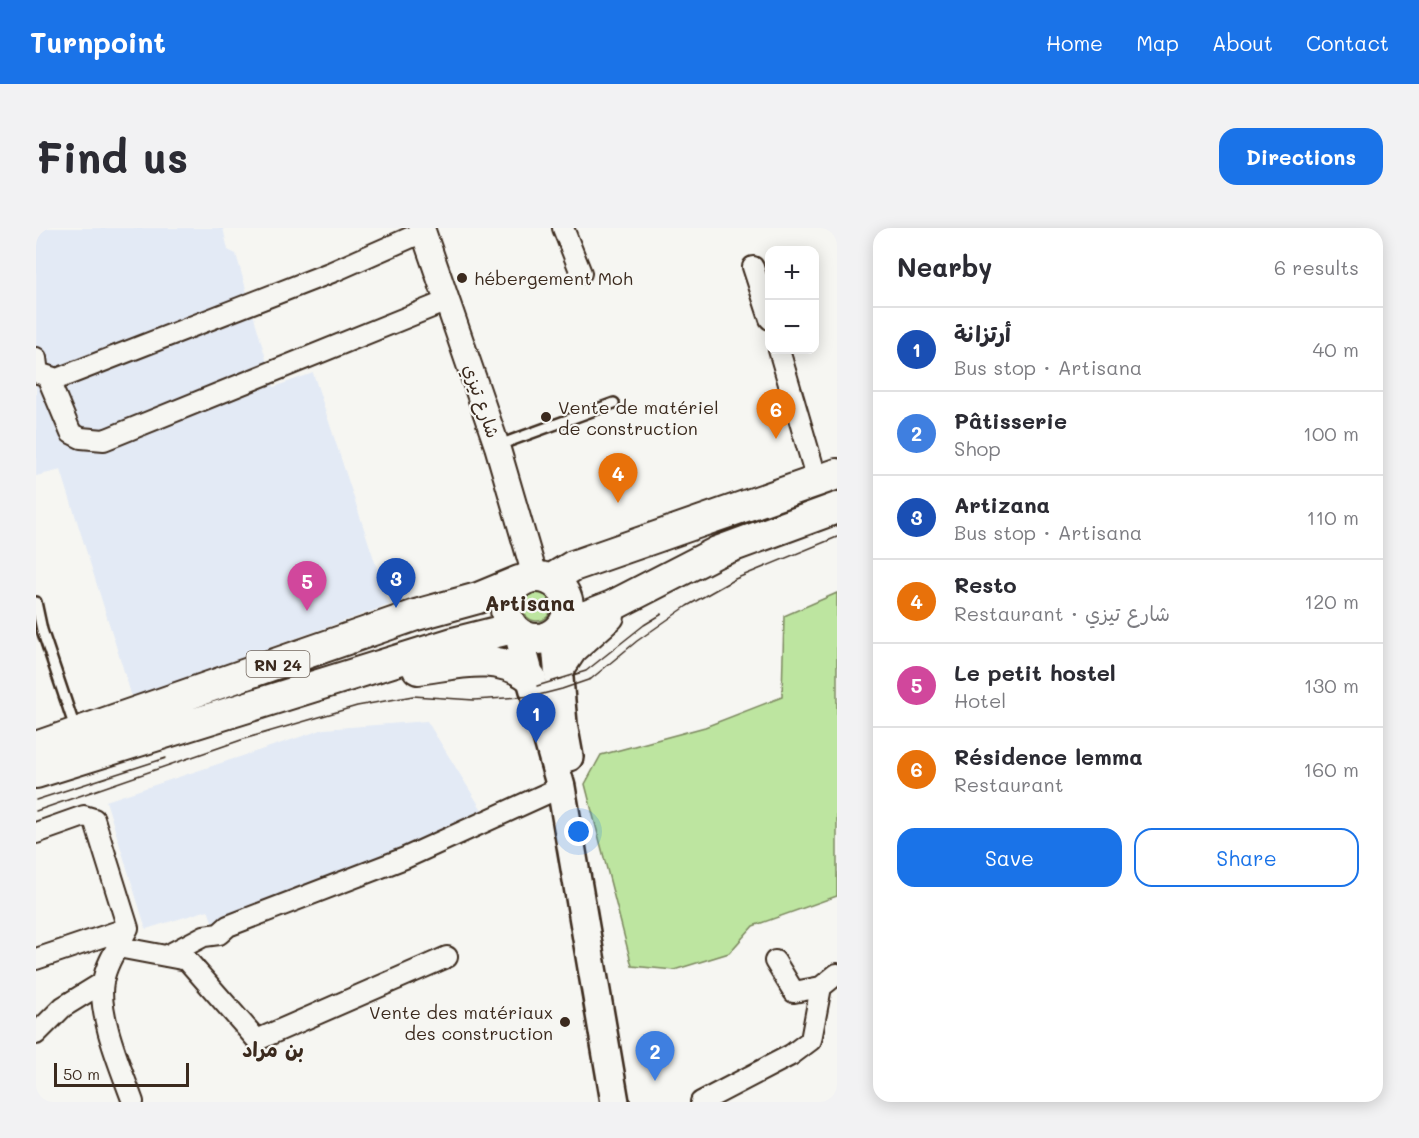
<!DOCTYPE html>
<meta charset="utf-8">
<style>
:root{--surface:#fff;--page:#f2f2f3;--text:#2b2b33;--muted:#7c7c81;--line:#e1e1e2;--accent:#1a73e8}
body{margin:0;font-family:Mali,"Playpen Sans Arabic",sans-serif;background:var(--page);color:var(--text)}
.controls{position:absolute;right:18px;top:18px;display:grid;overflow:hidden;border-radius:12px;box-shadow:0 3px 15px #0003}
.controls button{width:54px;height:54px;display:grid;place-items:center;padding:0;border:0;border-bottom:2px solid var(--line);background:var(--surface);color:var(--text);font:30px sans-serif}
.scale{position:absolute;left:18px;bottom:15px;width:135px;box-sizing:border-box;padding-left:6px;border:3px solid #3b2a1e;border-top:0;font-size:16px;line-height:21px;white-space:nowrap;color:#3b2a1e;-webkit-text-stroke:4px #f6f6f2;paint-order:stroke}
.you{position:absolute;left:543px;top:604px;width:21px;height:21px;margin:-15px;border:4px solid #fff;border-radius:50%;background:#1a73e8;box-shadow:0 0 0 9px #1a73e833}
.badge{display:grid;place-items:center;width:39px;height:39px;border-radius:50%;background:var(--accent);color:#fff;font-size:20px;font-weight:700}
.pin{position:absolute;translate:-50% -50px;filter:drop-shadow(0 2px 3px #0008)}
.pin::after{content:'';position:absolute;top:32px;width:21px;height:18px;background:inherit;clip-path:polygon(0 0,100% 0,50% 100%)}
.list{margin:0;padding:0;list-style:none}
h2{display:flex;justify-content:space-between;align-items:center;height:78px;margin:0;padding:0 24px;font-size:26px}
h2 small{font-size:20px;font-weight:400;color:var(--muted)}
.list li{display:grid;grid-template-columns:39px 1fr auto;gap:18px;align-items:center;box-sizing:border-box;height:84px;padding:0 24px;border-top:2px solid var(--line)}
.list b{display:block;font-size:22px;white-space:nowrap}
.list p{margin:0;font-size:20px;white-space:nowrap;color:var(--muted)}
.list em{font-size:20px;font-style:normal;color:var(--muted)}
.actions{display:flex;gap:12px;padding:18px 24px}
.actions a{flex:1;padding:14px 0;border:2px solid var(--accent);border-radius:18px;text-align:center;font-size:21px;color:var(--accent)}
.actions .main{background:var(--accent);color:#fff}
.map{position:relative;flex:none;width:801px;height:874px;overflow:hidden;border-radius:18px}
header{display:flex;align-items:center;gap:36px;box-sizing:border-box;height:84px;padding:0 30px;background:var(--accent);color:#fff}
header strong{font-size:28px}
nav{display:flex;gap:33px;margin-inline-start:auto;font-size:21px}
.intro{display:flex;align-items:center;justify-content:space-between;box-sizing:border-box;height:144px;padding:0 36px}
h1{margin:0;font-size:42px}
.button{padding:15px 27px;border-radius:18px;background:var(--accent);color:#fff;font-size:21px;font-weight:700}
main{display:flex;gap:36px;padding:0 36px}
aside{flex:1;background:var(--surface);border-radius:18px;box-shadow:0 3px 15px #0003}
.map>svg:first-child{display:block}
</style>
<header>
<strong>Turnpoint</strong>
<nav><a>Home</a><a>Map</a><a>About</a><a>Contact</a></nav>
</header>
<div class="intro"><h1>Find us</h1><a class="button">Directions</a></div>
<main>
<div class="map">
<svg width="801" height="874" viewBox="0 0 801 874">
<rect width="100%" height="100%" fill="#f6f6f2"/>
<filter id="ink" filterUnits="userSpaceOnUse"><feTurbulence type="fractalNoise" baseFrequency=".0167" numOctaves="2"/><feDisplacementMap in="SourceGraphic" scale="12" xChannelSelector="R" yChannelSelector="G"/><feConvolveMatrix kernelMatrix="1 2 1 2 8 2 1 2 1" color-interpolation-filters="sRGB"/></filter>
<g filter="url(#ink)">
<path fill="#e3eaf5" d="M 0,0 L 187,0 L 192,22 L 200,26 L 238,159 L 277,145 L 353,377 L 96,469 L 25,242 L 0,248 Z
M 391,493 L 446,582 L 180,704 L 172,682 L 110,701 L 70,573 L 288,501 Z"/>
<path fill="#bde5a0" stroke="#7c885f" stroke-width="1.5" d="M486 378a15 15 0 1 1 30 0a15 15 0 1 1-30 0Z
M 801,365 L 801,668 L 717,698 L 693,725 L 638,742 L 596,738 L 549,556 L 565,527 L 669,499 L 746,469 L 748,388 Z"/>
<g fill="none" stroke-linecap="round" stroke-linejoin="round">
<defs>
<path id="service" d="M 463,217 L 578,175
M 0,374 L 6,402 L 39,500"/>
<path id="minor" d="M 527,0 L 545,45
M 717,39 L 734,91
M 743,122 L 781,252
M 0,130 L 2,145 L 21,151 L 296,44 L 387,4
M 11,148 L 35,205 L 45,210 L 68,212 L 411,73
M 0,605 L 48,588 L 58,591 L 92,700 C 83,717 70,735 67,754 C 61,786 86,843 97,874
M 82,719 L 151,732 L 221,812 L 411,729
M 130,728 L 168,708 L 183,706 L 192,698 L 369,630 L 525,559
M 0,731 L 92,700
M 739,733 L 758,764 L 785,759
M 0,806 L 27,779 L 66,755
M 665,874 L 755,827 L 775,812 L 785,759 L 801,746"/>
<path id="tertiary" d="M 386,0 L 461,218 L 499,348"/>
<path id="secondary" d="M 482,405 L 525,559 L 579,874
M 519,405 L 527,496 L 533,529"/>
<path id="primary" d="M470 380a31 31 0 1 1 62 0a31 31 0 1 1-62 0Z
M 514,352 L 537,338 L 801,246
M 527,397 L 576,378 L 681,324 L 801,280
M 524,439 L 536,421 L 573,388
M 382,441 C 421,436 462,423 495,450
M 0,519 L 380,387 L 442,370 L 483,353
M 0,545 L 417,415 L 477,400"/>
</defs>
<use href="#service" stroke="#3b2a1e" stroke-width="14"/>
<use href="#minor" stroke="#3b2a1e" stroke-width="24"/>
<use href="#tertiary" stroke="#3b2a1e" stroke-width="28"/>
<use href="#secondary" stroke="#3b2a1e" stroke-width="32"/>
<use href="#primary" stroke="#3b2a1e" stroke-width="34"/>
<use href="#service" stroke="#f6f6f2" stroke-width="9"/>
<use href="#minor" stroke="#f6f6f2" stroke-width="20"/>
<use href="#tertiary" stroke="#f6f6f2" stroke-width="24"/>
<use href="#secondary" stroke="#f6f6f2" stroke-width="27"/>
<use href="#primary" stroke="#f6f6f2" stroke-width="30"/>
<path stroke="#3b2a1e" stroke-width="1.5" d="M 501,458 L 550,443 L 608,397 L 626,386
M 0,572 L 130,530
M 0,583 L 211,510 L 321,478 L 377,468 L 438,472 L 499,468 L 526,461 L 555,451 L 601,413 L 651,378 L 699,351 L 801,309"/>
</g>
</g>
<g fill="#3b2a1e" stroke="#f6f6f2" stroke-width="2">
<circle cx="426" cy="50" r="6"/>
<circle cx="510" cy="189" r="6"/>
<circle cx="529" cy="794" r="6"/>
</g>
<g text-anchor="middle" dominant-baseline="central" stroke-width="4.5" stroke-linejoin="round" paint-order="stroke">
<rect fill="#f6f6f2" stroke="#73675e" stroke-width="1.5" x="210.5" y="423" width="63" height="26" rx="4.5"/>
<g font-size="16" font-weight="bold" fill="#3b2a1e">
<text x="242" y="436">RN 24</text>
</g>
<g font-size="18" fill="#3b2a1e" stroke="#f6f6f2" text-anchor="start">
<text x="438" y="50">hébergement Moh</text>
<text x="522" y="179">Vente de matériel<tspan x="522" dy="21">de construction</tspan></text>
<text x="517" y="784" text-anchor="end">Vente des matériaux<tspan x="517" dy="21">des construction</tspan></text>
</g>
<g font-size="18" fill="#3b2a1e" stroke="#f6f6f2">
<text transform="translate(446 173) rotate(71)">شارع تيزي</text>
</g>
<g font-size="20" font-weight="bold" fill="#3b2a1e" stroke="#f6f6f2">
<text x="237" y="821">بن مراد</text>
</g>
<g font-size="21" font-weight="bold" fill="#3b2a1e" stroke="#f6f6f2">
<text x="494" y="374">Artisana</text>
</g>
</g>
</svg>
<div class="controls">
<button>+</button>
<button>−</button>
</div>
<div class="scale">50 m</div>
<div class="you"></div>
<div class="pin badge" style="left:500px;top:515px;background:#1a4fb4">1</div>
<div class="pin badge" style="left:619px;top:853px;background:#3f7fe0">2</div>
<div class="pin badge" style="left:360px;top:380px;background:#1a4fb4">3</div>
<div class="pin badge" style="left:582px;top:275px;background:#e8710a">4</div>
<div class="pin badge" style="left:271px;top:383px;background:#d1479c">5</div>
<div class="pin badge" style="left:740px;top:211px;background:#e8710a">6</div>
</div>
<aside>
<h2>Nearby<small>6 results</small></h2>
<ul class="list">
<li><span class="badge" style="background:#1a4fb4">1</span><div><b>أرتزانة</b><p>Bus stop · Artisana</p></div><em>40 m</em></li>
<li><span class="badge" style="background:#3f7fe0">2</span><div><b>Pâtisserie</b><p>Shop</p></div><em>100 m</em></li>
<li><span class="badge" style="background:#1a4fb4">3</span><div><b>Artizana</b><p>Bus stop · Artisana</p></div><em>110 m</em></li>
<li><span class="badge" style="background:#e8710a">4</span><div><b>Resto</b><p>Restaurant · شارع تيزي</p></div><em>120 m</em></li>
<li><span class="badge" style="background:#d1479c">5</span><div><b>Le petit hostel</b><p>Hotel</p></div><em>130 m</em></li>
<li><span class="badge" style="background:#e8710a">6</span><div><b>Résidence lemma</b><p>Restaurant</p></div><em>160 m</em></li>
</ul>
<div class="actions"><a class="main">Save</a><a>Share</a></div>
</aside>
</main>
